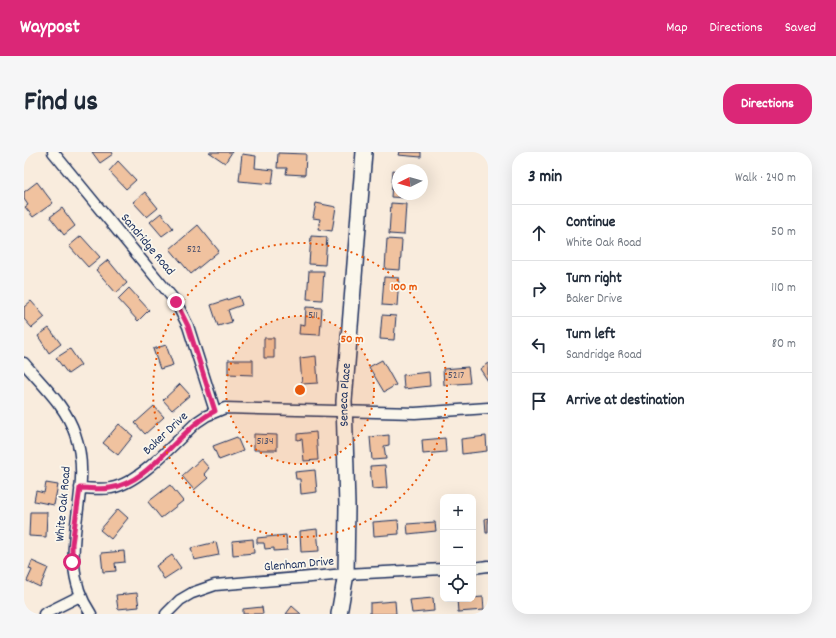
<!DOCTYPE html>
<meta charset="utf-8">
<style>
:root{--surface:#fff;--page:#f6f6f7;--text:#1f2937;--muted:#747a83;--line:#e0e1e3;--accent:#db2777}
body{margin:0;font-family:Dekko,sans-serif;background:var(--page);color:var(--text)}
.controls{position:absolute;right:12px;bottom:12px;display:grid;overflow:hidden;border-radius:8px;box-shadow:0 4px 16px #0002}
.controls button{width:36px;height:36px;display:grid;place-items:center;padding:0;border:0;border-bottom:1px solid var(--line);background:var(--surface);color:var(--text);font:20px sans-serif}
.compass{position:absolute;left:368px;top:12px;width:36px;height:36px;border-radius:50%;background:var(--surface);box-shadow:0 4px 16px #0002;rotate:265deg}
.stop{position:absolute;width:12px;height:12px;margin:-9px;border:3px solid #db2777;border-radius:50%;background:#fff}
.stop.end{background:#db2777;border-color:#fff;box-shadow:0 1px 4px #0008}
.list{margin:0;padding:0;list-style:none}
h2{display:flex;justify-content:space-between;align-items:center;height:52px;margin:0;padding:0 16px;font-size:17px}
h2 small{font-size:13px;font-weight:400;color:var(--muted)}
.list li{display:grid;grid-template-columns:26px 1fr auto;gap:12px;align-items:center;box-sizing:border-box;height:56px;padding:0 16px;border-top:1px solid var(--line)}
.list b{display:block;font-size:15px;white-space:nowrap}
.list p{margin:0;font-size:13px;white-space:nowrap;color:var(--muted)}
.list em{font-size:13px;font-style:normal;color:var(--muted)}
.icon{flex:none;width:22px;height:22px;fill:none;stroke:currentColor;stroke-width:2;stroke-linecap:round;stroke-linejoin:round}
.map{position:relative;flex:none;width:464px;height:462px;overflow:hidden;border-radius:16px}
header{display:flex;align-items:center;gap:24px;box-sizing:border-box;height:56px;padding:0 20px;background:var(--accent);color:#fff}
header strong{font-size:19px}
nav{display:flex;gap:22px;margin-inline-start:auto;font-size:14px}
.intro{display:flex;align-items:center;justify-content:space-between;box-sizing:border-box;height:96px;padding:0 24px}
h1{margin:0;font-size:28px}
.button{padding:10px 18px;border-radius:16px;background:var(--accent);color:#fff;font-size:14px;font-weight:700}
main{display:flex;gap:24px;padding:0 24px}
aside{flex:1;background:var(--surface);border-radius:16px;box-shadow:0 4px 16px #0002}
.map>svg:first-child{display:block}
</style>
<header>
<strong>Waypost</strong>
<nav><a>Map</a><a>Directions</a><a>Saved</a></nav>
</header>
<div class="intro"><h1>Find us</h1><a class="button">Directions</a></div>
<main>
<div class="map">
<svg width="464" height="462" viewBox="0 0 464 462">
<rect width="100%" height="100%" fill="#f9ecdd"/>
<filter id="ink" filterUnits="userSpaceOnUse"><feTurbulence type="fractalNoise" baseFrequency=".025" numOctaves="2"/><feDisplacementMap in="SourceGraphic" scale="8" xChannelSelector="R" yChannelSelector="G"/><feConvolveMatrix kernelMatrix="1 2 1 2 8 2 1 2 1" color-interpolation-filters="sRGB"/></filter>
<g filter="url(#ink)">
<path fill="#f0c29f" stroke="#1b2f5e" d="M 68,0 L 88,0 L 89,2 L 76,11 Z
M 185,0 L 208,0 L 201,11 Z
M 375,0 L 397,0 L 397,5 L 374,3 Z
M 254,1 L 282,2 L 281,23 L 262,22 L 263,16 L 253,16 Z
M 218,2 L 232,4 L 231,16 L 250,18 L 248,32 L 215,29 Z
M 94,9 L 112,28 L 102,37 L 85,19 Z
M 369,18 L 374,19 L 374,42 L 383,42 L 383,46 L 367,45 Z
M 13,30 L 29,51 L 9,65 L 1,55 L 4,53 L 0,47 L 0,40 Z
M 121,40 L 134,56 L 123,65 L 109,50 Z
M 292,51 L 312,55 L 308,79 L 294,77 L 296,67 L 289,66 Z
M 367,51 L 382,52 L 380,83 L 365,82 Z
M 38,56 L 51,74 L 40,83 L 26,65 Z
M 137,61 L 149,76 L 138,84 L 126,70 Z
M 174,73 L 195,99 L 167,122 L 146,97 Z
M 57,84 L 76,105 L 64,115 L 45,94 Z
M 287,84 L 303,85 L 301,113 L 285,112 Z
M 363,87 L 378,88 L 376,118 L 361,117 Z
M 84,108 L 103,131 L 92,141 L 72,118 Z
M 285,119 L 300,119 L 298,148 L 283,147 Z
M 360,125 L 375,126 L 373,154 L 358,153 Z
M 105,136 L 125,158 L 114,169 L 94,147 Z
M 215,144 L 218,153 L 204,158 L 208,170 L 194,174 L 187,153 Z
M 7,149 L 21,165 L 8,176 L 0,167 L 0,155 Z
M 282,155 L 298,156 L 296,183 L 275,182 L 276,172 L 281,173 Z
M 358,163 L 372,164 L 370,188 L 356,187 Z
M 25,176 L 37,192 L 25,201 L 14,184 Z
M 240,186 L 250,186 L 250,206 L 240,206 Z
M 142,193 L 149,213 L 136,217 L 129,197 Z
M 46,197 L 57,213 L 44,222 L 32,206 Z
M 292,204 L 294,231 L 278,232 L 276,206 Z
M 204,208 L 229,208 L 229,223 L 204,222 Z
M 358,208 L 372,233 L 360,240 L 345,215 Z
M 464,211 L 464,229 L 456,217 Z
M 444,215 L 446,231 L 420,233 L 419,217 Z
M 405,220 L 406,234 L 380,237 L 379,223 Z
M 156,232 L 166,243 L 148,258 L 139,248 Z
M 130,254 L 140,265 L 121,282 L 111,271 Z
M 95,272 L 109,284 L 94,303 L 79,291 Z
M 292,280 L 294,308 L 280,309 L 278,287 L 273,288 L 273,282 Z
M 230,282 L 253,283 L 253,298 L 230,298 Z
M 365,283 L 365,293 L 360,294 L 362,307 L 348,308 L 346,285 Z
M 462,284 L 463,299 L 438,302 L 437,287 Z
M 213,285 L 219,299 L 195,308 L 189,294 Z
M 421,286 L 422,300 L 399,302 L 398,288 Z
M 177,307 L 185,316 L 180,322 L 184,326 L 170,338 L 158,324 Z
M 361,313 L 363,336 L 348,337 L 346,314 Z
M 291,318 L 293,340 L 277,342 L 276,327 L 272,327 L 271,320 Z
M 22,331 L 34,333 L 30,353 L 10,349 L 12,339 L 20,341 Z
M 146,333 L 159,349 L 137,366 L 124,350 Z
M 94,357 L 104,366 L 87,387 L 76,378 Z
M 6,360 L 23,360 L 22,385 L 5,384 Z
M 464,366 L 464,381 L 462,381 L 461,367 Z
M 374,368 L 375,382 L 350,384 L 349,370 Z
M 411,370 L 412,379 L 384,382 L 383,372 Z
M 293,377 L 295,399 L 277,400 L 276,379 Z
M 262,383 L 263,398 L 250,399 L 250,396 L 241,397 L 240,391 L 233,391 L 233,386 Z
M 229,387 L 230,401 L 209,403 L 208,389 Z
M 192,390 L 195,403 L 170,408 L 167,396 Z
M 100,399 L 101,410 L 91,411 L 92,419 L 79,420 L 77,401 Z
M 148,403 L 157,416 L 140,427 L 132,414 Z
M 8,409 L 24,416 L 16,435 L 3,429 L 8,418 L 5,417 Z
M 113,441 L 115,455 L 94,457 L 92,443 Z
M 459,445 L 460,458 L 434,460 L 433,447 Z
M 409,446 L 410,459 L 388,461 L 386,448 Z
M 371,449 L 372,462 L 346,462 L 346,451 Z
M 268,454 L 277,462 L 262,462 Z
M 238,455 L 239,462 L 219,462 L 219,457 Z"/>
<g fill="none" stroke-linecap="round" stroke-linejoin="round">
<defs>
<path id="street" d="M 29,0 L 152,150 L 164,174 L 191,259
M 0,211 C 18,233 42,254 51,282 C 73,343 26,402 67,462
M 56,336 C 66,336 77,338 87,336 C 116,331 151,290 173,270 L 182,264 L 201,256 L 391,261 L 464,256
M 449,416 L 464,414
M 20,462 L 56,444
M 142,462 L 156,448 L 168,441 L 191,433 L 322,422 L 419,417"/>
<g id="secondary">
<path id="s1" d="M 315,462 L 322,422 L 323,354 L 320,249 L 340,0"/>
</g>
</defs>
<use href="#street" stroke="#1b2f5e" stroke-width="13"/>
<use href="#secondary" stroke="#1b2f5e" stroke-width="18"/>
<use href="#street" stroke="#fbf7ec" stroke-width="10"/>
<use href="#secondary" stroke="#fbf7ec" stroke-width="15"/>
</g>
</g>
<g fill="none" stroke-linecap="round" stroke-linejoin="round" filter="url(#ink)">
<path stroke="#db2777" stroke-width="5" d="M 48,410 L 48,392 L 56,336 C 66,336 77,338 86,336 C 128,330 154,277 191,259 L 164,174 L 152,150"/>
</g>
<circle cx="276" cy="238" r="74" fill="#e8590c" fill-opacity=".12"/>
<g fill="none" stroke="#e8590c" stroke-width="2" stroke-dasharray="2 4">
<circle cx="276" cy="238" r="74"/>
<circle cx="276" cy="238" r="147"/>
</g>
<g text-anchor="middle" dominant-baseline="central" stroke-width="3.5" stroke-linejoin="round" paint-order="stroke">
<g font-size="11" fill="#50546e">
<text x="170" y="98">522</text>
<text x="289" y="164">511</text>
<text x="432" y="224">5217</text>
<text x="241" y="290">5134</text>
</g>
<g font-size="13" fill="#1b2f5e" stroke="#fbf7ec">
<text transform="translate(123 93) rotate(50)">Sandridge Road</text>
<text stroke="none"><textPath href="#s1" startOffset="220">Seneca Place</textPath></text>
<text transform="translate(142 282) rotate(-43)">Baker Drive</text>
<text transform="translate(40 352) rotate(-85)">White Oak Road</text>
<text transform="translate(275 413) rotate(-5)">Glenham Drive</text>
</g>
</g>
<circle cx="276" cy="238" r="6" fill="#e8590c" stroke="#fbf7ec" stroke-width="2"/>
<g font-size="12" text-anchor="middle" font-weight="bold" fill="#e8590c" stroke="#fbf7ec" stroke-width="3.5" stroke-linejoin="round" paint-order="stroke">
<text x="380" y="138">100 m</text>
<text x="328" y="190">50 m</text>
</g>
</svg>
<div class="controls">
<button>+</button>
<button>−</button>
<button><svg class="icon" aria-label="locate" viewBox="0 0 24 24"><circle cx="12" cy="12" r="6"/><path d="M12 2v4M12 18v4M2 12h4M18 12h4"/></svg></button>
</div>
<svg class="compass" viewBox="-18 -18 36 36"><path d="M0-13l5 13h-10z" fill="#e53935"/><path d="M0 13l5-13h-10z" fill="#747a83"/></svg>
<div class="stop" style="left:48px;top:410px"></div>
<div class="stop end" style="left:152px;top:150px"></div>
</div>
<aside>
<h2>3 min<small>Walk · 240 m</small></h2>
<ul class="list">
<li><svg class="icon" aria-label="ahead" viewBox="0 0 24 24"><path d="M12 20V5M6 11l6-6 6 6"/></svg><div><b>Continue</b><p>White Oak Road</p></div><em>50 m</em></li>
<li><svg class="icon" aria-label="right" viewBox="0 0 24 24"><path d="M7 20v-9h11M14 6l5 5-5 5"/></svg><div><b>Turn right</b><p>Baker Drive</p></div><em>110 m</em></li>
<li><svg class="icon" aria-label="left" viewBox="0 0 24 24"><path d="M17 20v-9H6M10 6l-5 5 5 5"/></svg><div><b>Turn left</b><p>Sandridge Road</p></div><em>80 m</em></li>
<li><svg class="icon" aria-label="arrive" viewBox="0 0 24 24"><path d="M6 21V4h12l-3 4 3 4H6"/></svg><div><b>Arrive at destination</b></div></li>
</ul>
</aside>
</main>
